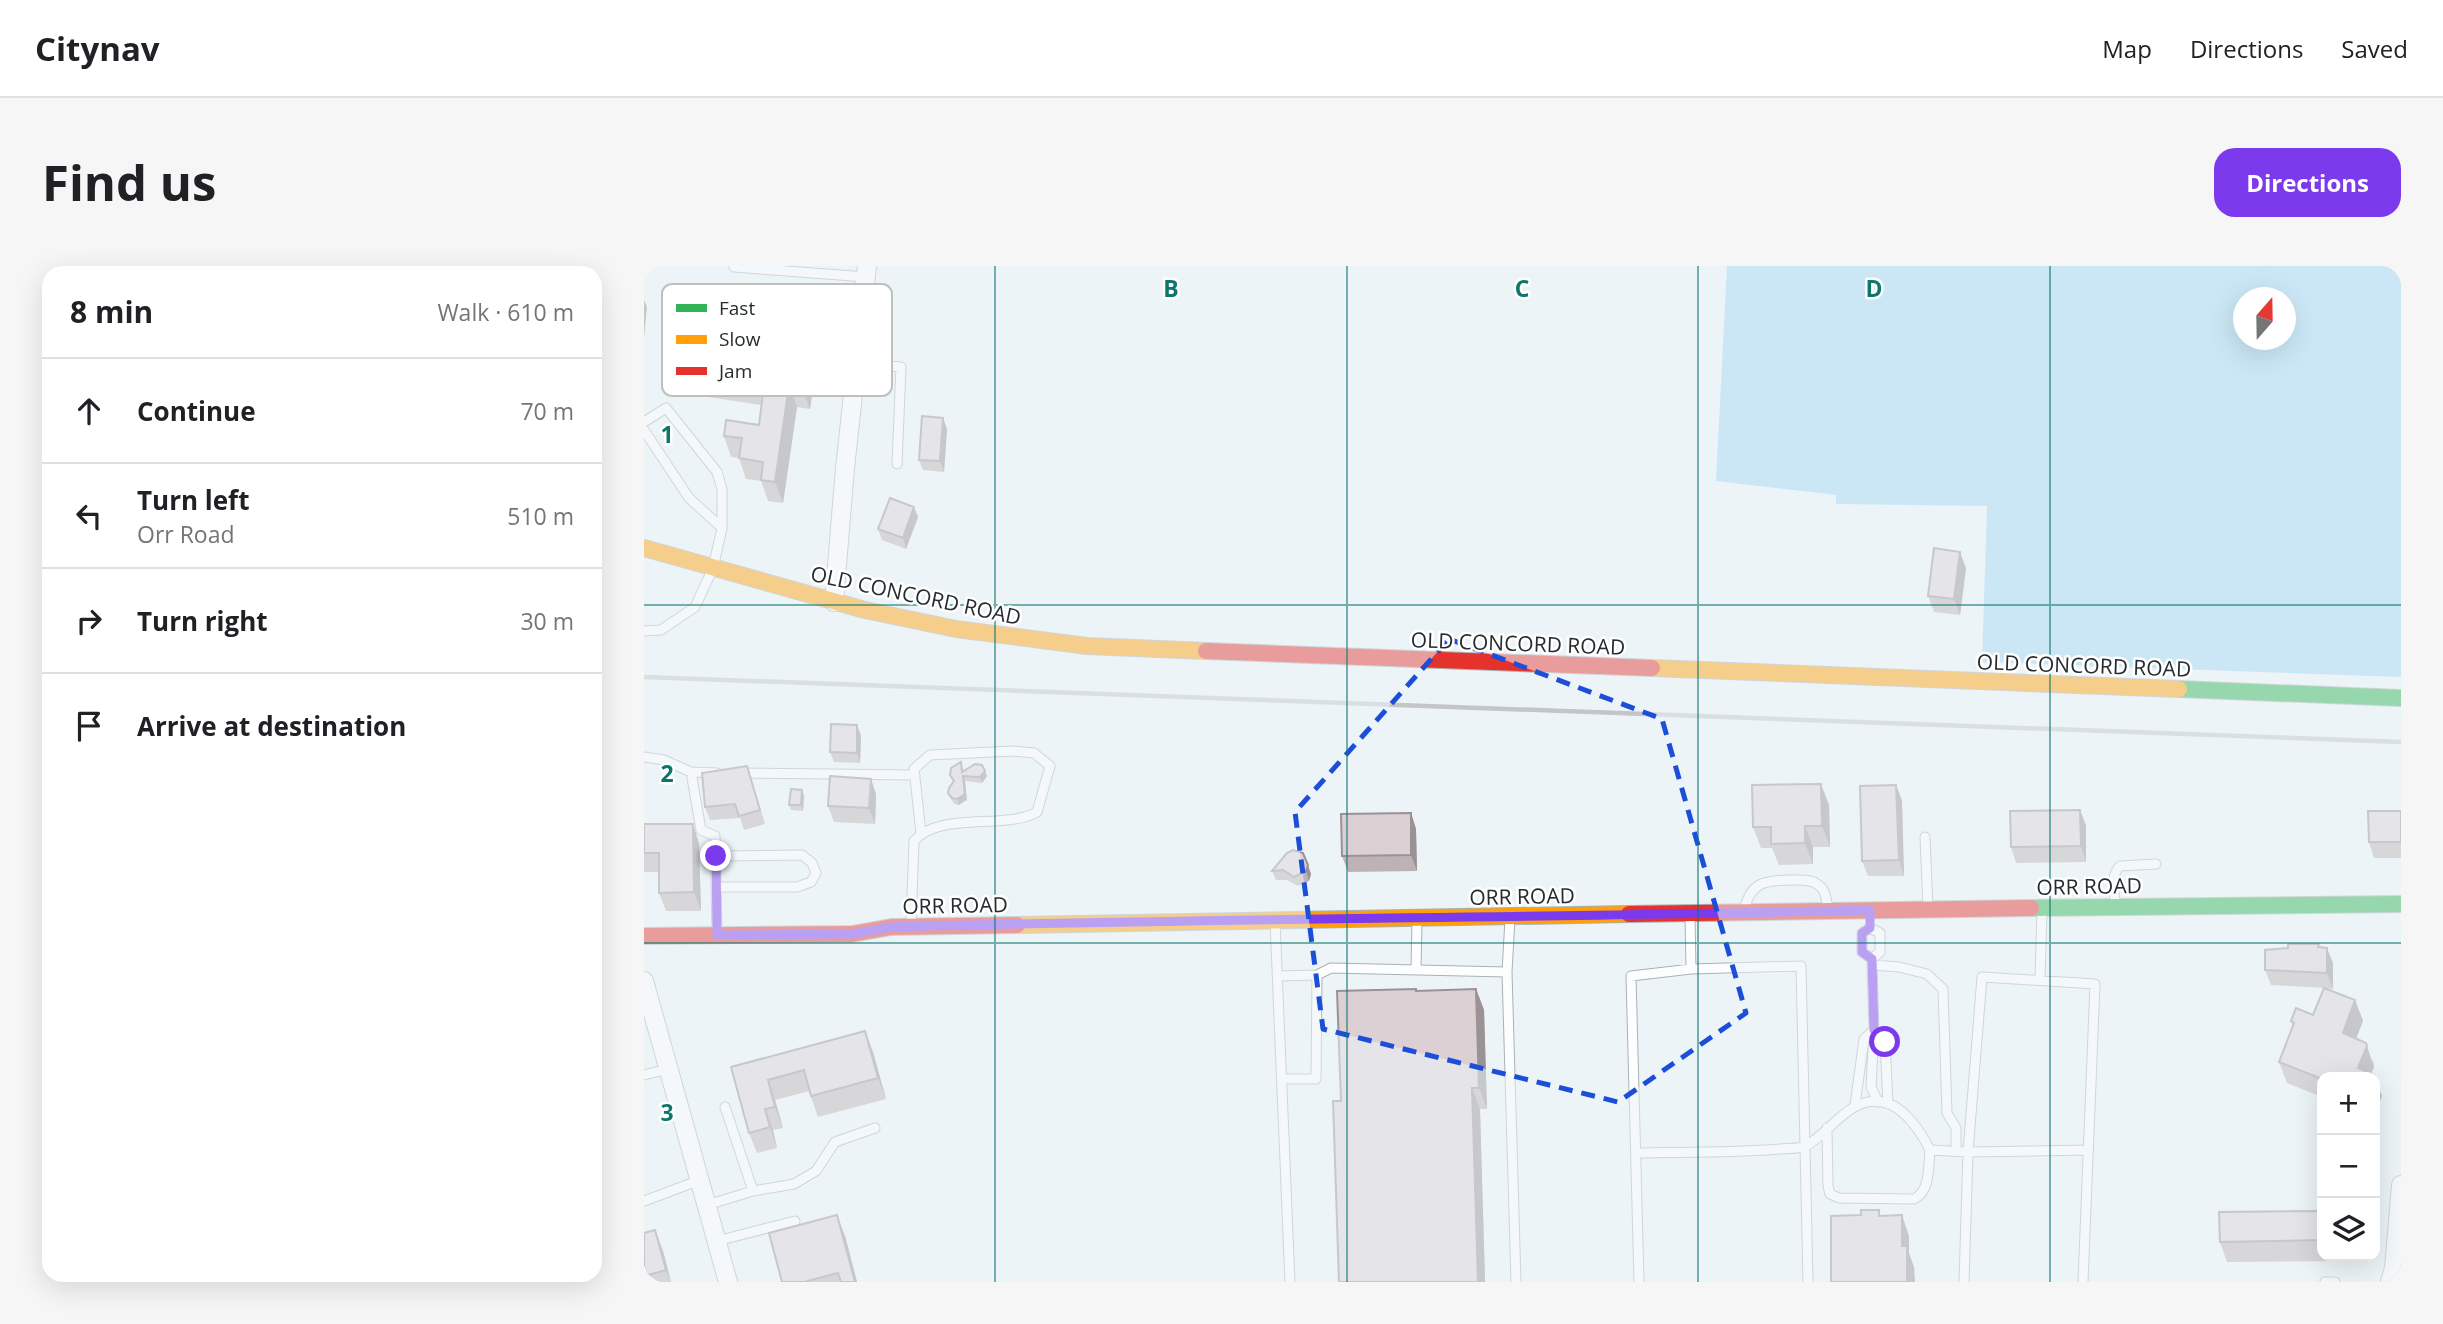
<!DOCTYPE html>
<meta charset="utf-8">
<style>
:root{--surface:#fff;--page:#f6f6f6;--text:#202124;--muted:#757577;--line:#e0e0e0;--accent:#7c3aed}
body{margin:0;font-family:"Open Sans",sans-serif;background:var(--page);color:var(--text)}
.controls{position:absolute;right:21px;bottom:21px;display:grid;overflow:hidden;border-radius:14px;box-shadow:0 7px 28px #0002}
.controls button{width:63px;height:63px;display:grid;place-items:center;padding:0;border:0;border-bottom:2px solid var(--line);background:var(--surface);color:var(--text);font:35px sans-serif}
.compass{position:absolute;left:1589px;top:21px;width:63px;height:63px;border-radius:50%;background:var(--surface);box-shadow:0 7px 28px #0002;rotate:20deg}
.stop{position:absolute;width:21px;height:21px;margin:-16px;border:5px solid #7c3aed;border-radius:50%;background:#fff}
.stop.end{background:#7c3aed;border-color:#fff;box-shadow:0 2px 7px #0008}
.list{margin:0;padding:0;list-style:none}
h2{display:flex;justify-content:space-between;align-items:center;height:91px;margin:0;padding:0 28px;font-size:30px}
h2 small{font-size:23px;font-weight:400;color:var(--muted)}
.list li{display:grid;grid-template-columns:46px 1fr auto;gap:21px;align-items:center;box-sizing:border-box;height:105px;padding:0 28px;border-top:2px solid var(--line)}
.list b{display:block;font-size:26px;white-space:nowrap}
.list p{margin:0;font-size:23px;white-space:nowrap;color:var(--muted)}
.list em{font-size:23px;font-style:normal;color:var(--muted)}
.icon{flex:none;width:38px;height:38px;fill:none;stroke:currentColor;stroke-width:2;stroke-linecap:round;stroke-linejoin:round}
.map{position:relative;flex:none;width:1757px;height:1016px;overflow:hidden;border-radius:21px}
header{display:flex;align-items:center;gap:42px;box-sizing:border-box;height:98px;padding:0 35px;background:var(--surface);border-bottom:2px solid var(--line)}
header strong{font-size:33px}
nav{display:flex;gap:38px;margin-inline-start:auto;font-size:24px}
.intro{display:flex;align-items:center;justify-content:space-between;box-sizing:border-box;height:168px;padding:0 42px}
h1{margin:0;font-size:49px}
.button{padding:18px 32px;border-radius:21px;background:var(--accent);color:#fff;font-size:24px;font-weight:700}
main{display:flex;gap:42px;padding:0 42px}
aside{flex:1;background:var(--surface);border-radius:21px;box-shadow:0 7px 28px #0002}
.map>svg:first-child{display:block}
</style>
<header>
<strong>Citynav</strong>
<nav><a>Map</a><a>Directions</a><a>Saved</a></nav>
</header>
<div class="intro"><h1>Find us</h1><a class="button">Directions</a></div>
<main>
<aside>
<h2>8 min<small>Walk · 610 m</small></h2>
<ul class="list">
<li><svg class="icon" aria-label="ahead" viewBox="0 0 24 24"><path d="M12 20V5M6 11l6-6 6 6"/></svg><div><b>Continue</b></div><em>70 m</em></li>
<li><svg class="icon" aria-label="left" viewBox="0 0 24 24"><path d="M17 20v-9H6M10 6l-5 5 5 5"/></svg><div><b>Turn left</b><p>Orr Road</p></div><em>510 m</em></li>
<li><svg class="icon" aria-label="right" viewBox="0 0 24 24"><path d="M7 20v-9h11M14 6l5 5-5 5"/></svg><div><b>Turn right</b></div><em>30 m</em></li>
<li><svg class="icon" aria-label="arrive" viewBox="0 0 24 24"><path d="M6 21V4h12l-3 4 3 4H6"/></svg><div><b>Arrive at destination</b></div></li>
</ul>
</aside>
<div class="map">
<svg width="1757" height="1016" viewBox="0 0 1757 1016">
<rect width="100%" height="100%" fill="#ecf4f8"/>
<path fill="#a3d8f1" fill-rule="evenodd" d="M 1083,0 L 1757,0 L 1757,411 L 1338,396 L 1343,240 L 1192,238 L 1192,229 L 1072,215 ZM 1600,32 L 1642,32 L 1642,74 L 1600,74 Z"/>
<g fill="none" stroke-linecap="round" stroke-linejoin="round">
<defs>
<path id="lane" d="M 90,1 L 222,11
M 212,97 L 257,101 L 253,198
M 0,156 L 22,142 L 73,206 L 78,223 L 78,262 L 69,302 L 51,341 L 17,364 L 0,365
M 0,164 L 45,232 L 78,262
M 0,491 L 20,494 L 47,506 L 57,564 L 71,570 L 73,668
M 47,506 L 73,507
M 94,507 L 271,509
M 1281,571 L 1284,641
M 72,590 L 158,589 L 168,597 L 172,607 L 167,616 L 153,621 L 72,621
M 1471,639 C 1471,626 1466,609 1476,600 L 1512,598
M 1101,642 C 1107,615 1122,615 1147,614 C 1155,614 1166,613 1173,618 C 1182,623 1182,633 1184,642
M 1046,650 L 1047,703
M 631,655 L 646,1016
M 267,659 L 270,575 C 295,545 362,564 393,546 L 406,500 L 390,487 L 369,485 L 286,489 L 270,503 L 277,567
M 1226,662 L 1236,667 L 1236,686 L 1228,693 L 1228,699 L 1230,764 L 1227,821 L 1234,836
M 1226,662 L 1218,667 L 1218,686 L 1228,693
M 1228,699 L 1255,701 L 1283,708 L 1299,723 L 1303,847 L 1312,862 L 1312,885
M 772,704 L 773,654
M 863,706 L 866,653
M 634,710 L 673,709
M 1396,714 L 1398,643
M 1230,764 L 1241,776 L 1244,838
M 0,809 L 24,803
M 638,813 L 672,813 L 673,709 L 687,702 L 863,706 L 872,1016
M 1211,839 L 1220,773 L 1230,764
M 81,841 L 109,925
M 1183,862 L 1184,920 L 1186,928 L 1195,932 L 1270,933 C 1287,925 1284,900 1286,884
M 992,887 C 1040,886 1088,887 1136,883 C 1144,882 1156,883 1162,880 C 1188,865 1205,830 1239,836 C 1260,840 1277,866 1286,884 L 1324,886 L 1444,884
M 0,935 L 56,914
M 63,939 L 109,925 L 150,918 L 172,905 L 191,876 L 231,862
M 73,975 L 151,955
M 995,1016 L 987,710 L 1047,703 L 1157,700 L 1164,1016
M 1320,1016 L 1324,886 L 1338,711 L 1451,718 L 1439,1016
M 1681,1016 L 1691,1016"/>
<path id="street" d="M 190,336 L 201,202 L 223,0
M 0,715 L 84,1016
M 1746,1016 L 1750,1002 L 1757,919"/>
<path id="fast" d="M 1535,423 L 1757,432
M 1387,642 L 1757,638"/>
<path id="slow" d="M 0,282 L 221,344 L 312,363 L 443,380 L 562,385
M 1008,402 L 1535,423
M 373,659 L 985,648"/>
<path id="jam" d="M 562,385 L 1008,402
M 985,648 L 1387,642
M 0,670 L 208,668 L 247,661 L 373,659"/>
</defs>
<use href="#lane" stroke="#abb1b4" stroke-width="11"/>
<use href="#street" stroke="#abb1b4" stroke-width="20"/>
<use href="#fast" stroke="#abb1b4" stroke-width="18"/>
<use href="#slow" stroke="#abb1b4" stroke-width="18"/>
<use href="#jam" stroke="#abb1b4" stroke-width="18"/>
<use href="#lane" stroke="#fcfdfe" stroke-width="9"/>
<use href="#street" stroke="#fcfdfe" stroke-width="18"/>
<use href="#fast" stroke="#30b455" stroke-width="16"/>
<use href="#slow" stroke="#ff9f0a" stroke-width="16"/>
<use href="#jam" stroke="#e5322d" stroke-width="16"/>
<path stroke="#c3c5c7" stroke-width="4.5" d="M 0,411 L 1757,476"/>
</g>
<path fill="#bdb3b7" d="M 117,49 L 116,54 L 175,82 L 166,143 L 153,141 L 139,237 L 124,235 L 117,215 L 102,213 L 95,192 L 87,191 L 80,170 L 115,159 L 117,139 L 44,128 L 36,107 Z
M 303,163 L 300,206 L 279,204 L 275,194 Z
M 274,251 L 262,283 L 238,274 L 234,263 Z
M 1322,302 L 1316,349 L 1290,346 L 1284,330 Z
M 213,459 L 217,470 L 216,497 L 190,496 L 186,486 Z
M 317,496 L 320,505 L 343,510 L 338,517 L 321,515 L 323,536 L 322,534 L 315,539 L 310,538 L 304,527 L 310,516 L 306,509 Z
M 103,500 L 121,558 L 100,564 L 96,552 L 66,554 L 61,541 Z
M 1252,519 L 1258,535 L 1260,610 L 1224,610 L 1218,595 Z
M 232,528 L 231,558 L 190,556 L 184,540 Z
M 160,529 L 159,545 L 147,544 L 145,539 Z
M 1185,539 L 1186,581 L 1169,581 L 1169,598 L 1135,599 L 1128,582 L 1117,582 L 1109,561 Z
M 1436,544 L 1442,560 L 1442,596 L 1372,597 L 1367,581 Z
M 1757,545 L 1757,592 L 1730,592 L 1725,576 Z
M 767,547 L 772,563 L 773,605 L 704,606 L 698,590 Z
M 0,558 L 55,577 L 57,645 L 22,645 L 15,627 L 15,606 L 0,606 Z
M 643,587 L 667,608 L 665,615 L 654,620 L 643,614 L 632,614 L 628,605 Z
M 1676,681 L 1689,697 L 1689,723 L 1681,722 L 1711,734 L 1719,755 L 1712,773 L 1730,797 L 1730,801 L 1727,808 L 1730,809 L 1738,830 L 1732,846 L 1731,845 L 1731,811 L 1678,811 L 1678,831 L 1643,817 L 1635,796 L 1649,761 L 1647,755 L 1669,749 L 1680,722 L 1627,719 L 1621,704 Z
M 772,723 L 773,725 L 832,723 L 840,744 L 843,843 L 836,843 L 841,1016 L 695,1016 L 697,835 Z
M 229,786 L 242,833 L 174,851 L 165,825 L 131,834 L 139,862 L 129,864 L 133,882 L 113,887 L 105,867 L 87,801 Z
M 1678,945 L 1678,990 L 1693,990 L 1693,995 L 1583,996 L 1576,976 Z
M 11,964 L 19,985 L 27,1016 L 0,1016 L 0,967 Z
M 201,970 L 213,1016 L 138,1016 Z"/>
<path fill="#9a9295" d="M 109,28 L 117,49 L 113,73 L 106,52 Z
M 0,34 L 3,41 L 0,72 Z
M 167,61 L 175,82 L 166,143 L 158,122 Z
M 145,120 L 153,141 L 139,237 L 131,216 Z
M 299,152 L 303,163 L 300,206 L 296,195 Z
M 270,241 L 274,251 L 262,283 L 259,272 Z
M 1316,286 L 1322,302 L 1316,349 L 1310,333 Z
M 213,459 L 217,470 L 216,497 L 213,487 Z
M 341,505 L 343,510 L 338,517 L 336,511 Z
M 319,510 L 321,515 L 323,536 L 321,531 Z
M 227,513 L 232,528 L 231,558 L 225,542 Z
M 1177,518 L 1185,539 L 1186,581 L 1178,560 Z
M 1252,519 L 1258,535 L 1260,610 L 1255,594 Z
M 158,524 L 160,529 L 159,545 L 157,539 Z
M 320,529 L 322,534 L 315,539 L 313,533 Z
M 1436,544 L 1442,560 L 1442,596 L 1437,580 Z
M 767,547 L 772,563 L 773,605 L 767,589 Z
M 49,558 L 55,577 L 57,645 L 50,626 Z
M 1161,560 L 1169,581 L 1169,598 L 1161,577 Z
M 664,599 L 667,608 L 665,615 L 662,605 Z
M 1683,682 L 1689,697 L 1689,723 L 1683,707 Z
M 832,723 L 840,744 L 843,843 L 835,822 Z
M 1711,734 L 1719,755 L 1706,788 L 1699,767 Z
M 221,765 L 229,786 L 242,833 L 234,812 Z
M 1722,777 L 1730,801 L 1726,811 L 1714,802 Z
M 1730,809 L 1738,830 L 1732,846 L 1731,843 Z
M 124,814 L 131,834 L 139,862 L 131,841 Z
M 828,822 L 836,843 L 841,1016 L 834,1016 Z
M 121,843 L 129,864 L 133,882 L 126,861 Z
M 193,949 L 201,970 L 213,1016 L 211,1016 Z
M 1258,949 L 1265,970 L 1265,987 L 1270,1001 L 1271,1016 L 1263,1016 L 1258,980 Z
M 11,964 L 19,985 L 27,1016 L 22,1004 Z"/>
<path fill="#dcd0d5" stroke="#9a9295" stroke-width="2" d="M 49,19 L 109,28 L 106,52 L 167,61 L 158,122 L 145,120 L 131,216 L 117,214 L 119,196 L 95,192 L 98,172 L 80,170 L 82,154 L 115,159 L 120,120 L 36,107 Z
M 278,150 L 299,152 L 296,195 L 275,194 Z
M 246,232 L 270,241 L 259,272 L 234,263 Z
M 1290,282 L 1316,286 L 1310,333 L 1284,330 Z
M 187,458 L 213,459 L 213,487 L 186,486 Z
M 317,496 L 318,506 L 331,498 L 338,499 L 341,505 L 336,511 L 319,510 L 321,531 L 320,529 L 313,533 L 308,532 L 304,527 L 305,522 L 310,515 L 306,509 L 307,502 Z
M 103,500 L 116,544 L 95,550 L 91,538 L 61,541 L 58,507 Z
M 186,510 L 227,513 L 225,542 L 184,540 Z
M 1177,518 L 1178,560 L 1161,560 L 1161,577 L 1127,578 L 1127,561 L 1109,561 L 1108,519 Z
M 1252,519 L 1255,594 L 1218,595 L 1216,520 Z
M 147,523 L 158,524 L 157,539 L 145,539 Z
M 1436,544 L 1437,580 L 1367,581 L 1366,545 Z
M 1724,545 L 1757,545 L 1757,576 L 1725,576 Z
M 767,547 L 767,589 L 698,590 L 697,548 Z
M 0,558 L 49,558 L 50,626 L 15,627 L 15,587 L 0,587 Z
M 649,584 L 659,587 L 664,599 L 662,605 L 650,611 L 639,604 L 628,605 L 643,587 Z
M 1644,678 L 1675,678 L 1674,681 L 1683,682 L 1683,707 L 1621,704 L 1621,684 L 1644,682 Z
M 1680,722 L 1711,734 L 1699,767 L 1722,777 L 1723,780 L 1714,802 L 1730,809 L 1729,811 L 1678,811 L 1678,813 L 1635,796 L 1650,757 L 1647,755 L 1652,742 L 1669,749 Z
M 772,723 L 772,725 L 832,723 L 835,822 L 828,822 L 834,1016 L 695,1016 L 689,835 L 697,835 L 693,725 Z
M 221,765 L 234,812 L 167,830 L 160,804 L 124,814 L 131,841 L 121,843 L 126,861 L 105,867 L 87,801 Z
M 1217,944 L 1235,944 L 1235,950 L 1258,949 L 1258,980 L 1263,980 L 1263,1016 L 1187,1016 L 1187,950 L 1217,949 Z
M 1678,945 L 1678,974 L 1576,976 L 1575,946 Z
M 193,949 L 211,1016 L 197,1016 L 194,1007 L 160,1016 L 138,1016 L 125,967 Z
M 11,964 L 22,1004 L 0,1010 L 0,967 Z"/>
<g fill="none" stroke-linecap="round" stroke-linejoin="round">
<path stroke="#7c3aed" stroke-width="9" d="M 72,590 L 73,669 L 208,668 L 247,661 C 573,652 900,652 1226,644 L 1226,662 L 1218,667 L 1218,686 L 1228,693 L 1230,764 L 1241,776"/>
</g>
<path d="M0 0H1757V1016H0ZM 805,373 L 1018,453 L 1102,747 L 974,836 L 679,763 L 651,546 Z" fill="#ecf4f8" fill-opacity=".55" fill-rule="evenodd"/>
<path fill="none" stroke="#1d4ed8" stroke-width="5" stroke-dasharray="14 9" stroke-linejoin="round" d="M 805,373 L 1018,453 L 1102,747 L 974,836 L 679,763 L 651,546 Z"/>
<path fill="none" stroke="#0f766e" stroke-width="2" stroke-opacity="0.55" d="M 351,0 L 351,1016M 703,0 L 703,1016M 1054,0 L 1054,1016M 1406,0 L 1406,1016M 0,339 L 1757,339M 0,677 L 1757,677"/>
<g text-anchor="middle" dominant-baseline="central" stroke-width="5" stroke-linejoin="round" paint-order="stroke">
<g font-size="21" fill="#262c2e" stroke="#fff">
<text transform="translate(272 329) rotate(12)">OLD CONCORD ROAD</text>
<text transform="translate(874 377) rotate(2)">OLD CONCORD ROAD</text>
<text transform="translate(1440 399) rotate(2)">OLD CONCORD ROAD</text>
<text transform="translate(1445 620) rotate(-1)">ORR ROAD</text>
<text transform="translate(878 630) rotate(-1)">ORR ROAD</text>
<text transform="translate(311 639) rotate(-1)">ORR ROAD</text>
</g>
</g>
<rect x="18" y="18" width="230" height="112" rx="10" fill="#fff" stroke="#bec0c0" stroke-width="2"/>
<rect x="32" y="38" width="31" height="8" fill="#30b455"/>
<rect x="32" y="69" width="31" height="9" fill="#ff9f0a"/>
<rect x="32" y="101" width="31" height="8" fill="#e5322d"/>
<g font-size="19" fill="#262c2e">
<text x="75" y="49">Fast</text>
<text x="75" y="80">Slow</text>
<text x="75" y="112">Jam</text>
</g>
<g font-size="23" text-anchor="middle" font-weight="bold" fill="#0f766e" stroke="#fff" stroke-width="5" stroke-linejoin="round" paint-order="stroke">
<text x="527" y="31">B</text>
<text x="878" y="31">C</text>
<text x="1230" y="31">D</text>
<text x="23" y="177">1</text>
<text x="23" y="516">2</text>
<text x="23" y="855">3</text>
</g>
</svg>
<div class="controls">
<button>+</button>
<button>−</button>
<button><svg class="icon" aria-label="layers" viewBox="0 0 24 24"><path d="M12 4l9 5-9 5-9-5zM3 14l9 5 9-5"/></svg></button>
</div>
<svg class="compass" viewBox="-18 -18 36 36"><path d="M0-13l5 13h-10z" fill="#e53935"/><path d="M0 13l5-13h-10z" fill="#757577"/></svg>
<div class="stop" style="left:1241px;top:776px"></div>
<div class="stop end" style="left:72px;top:590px"></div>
</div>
</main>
